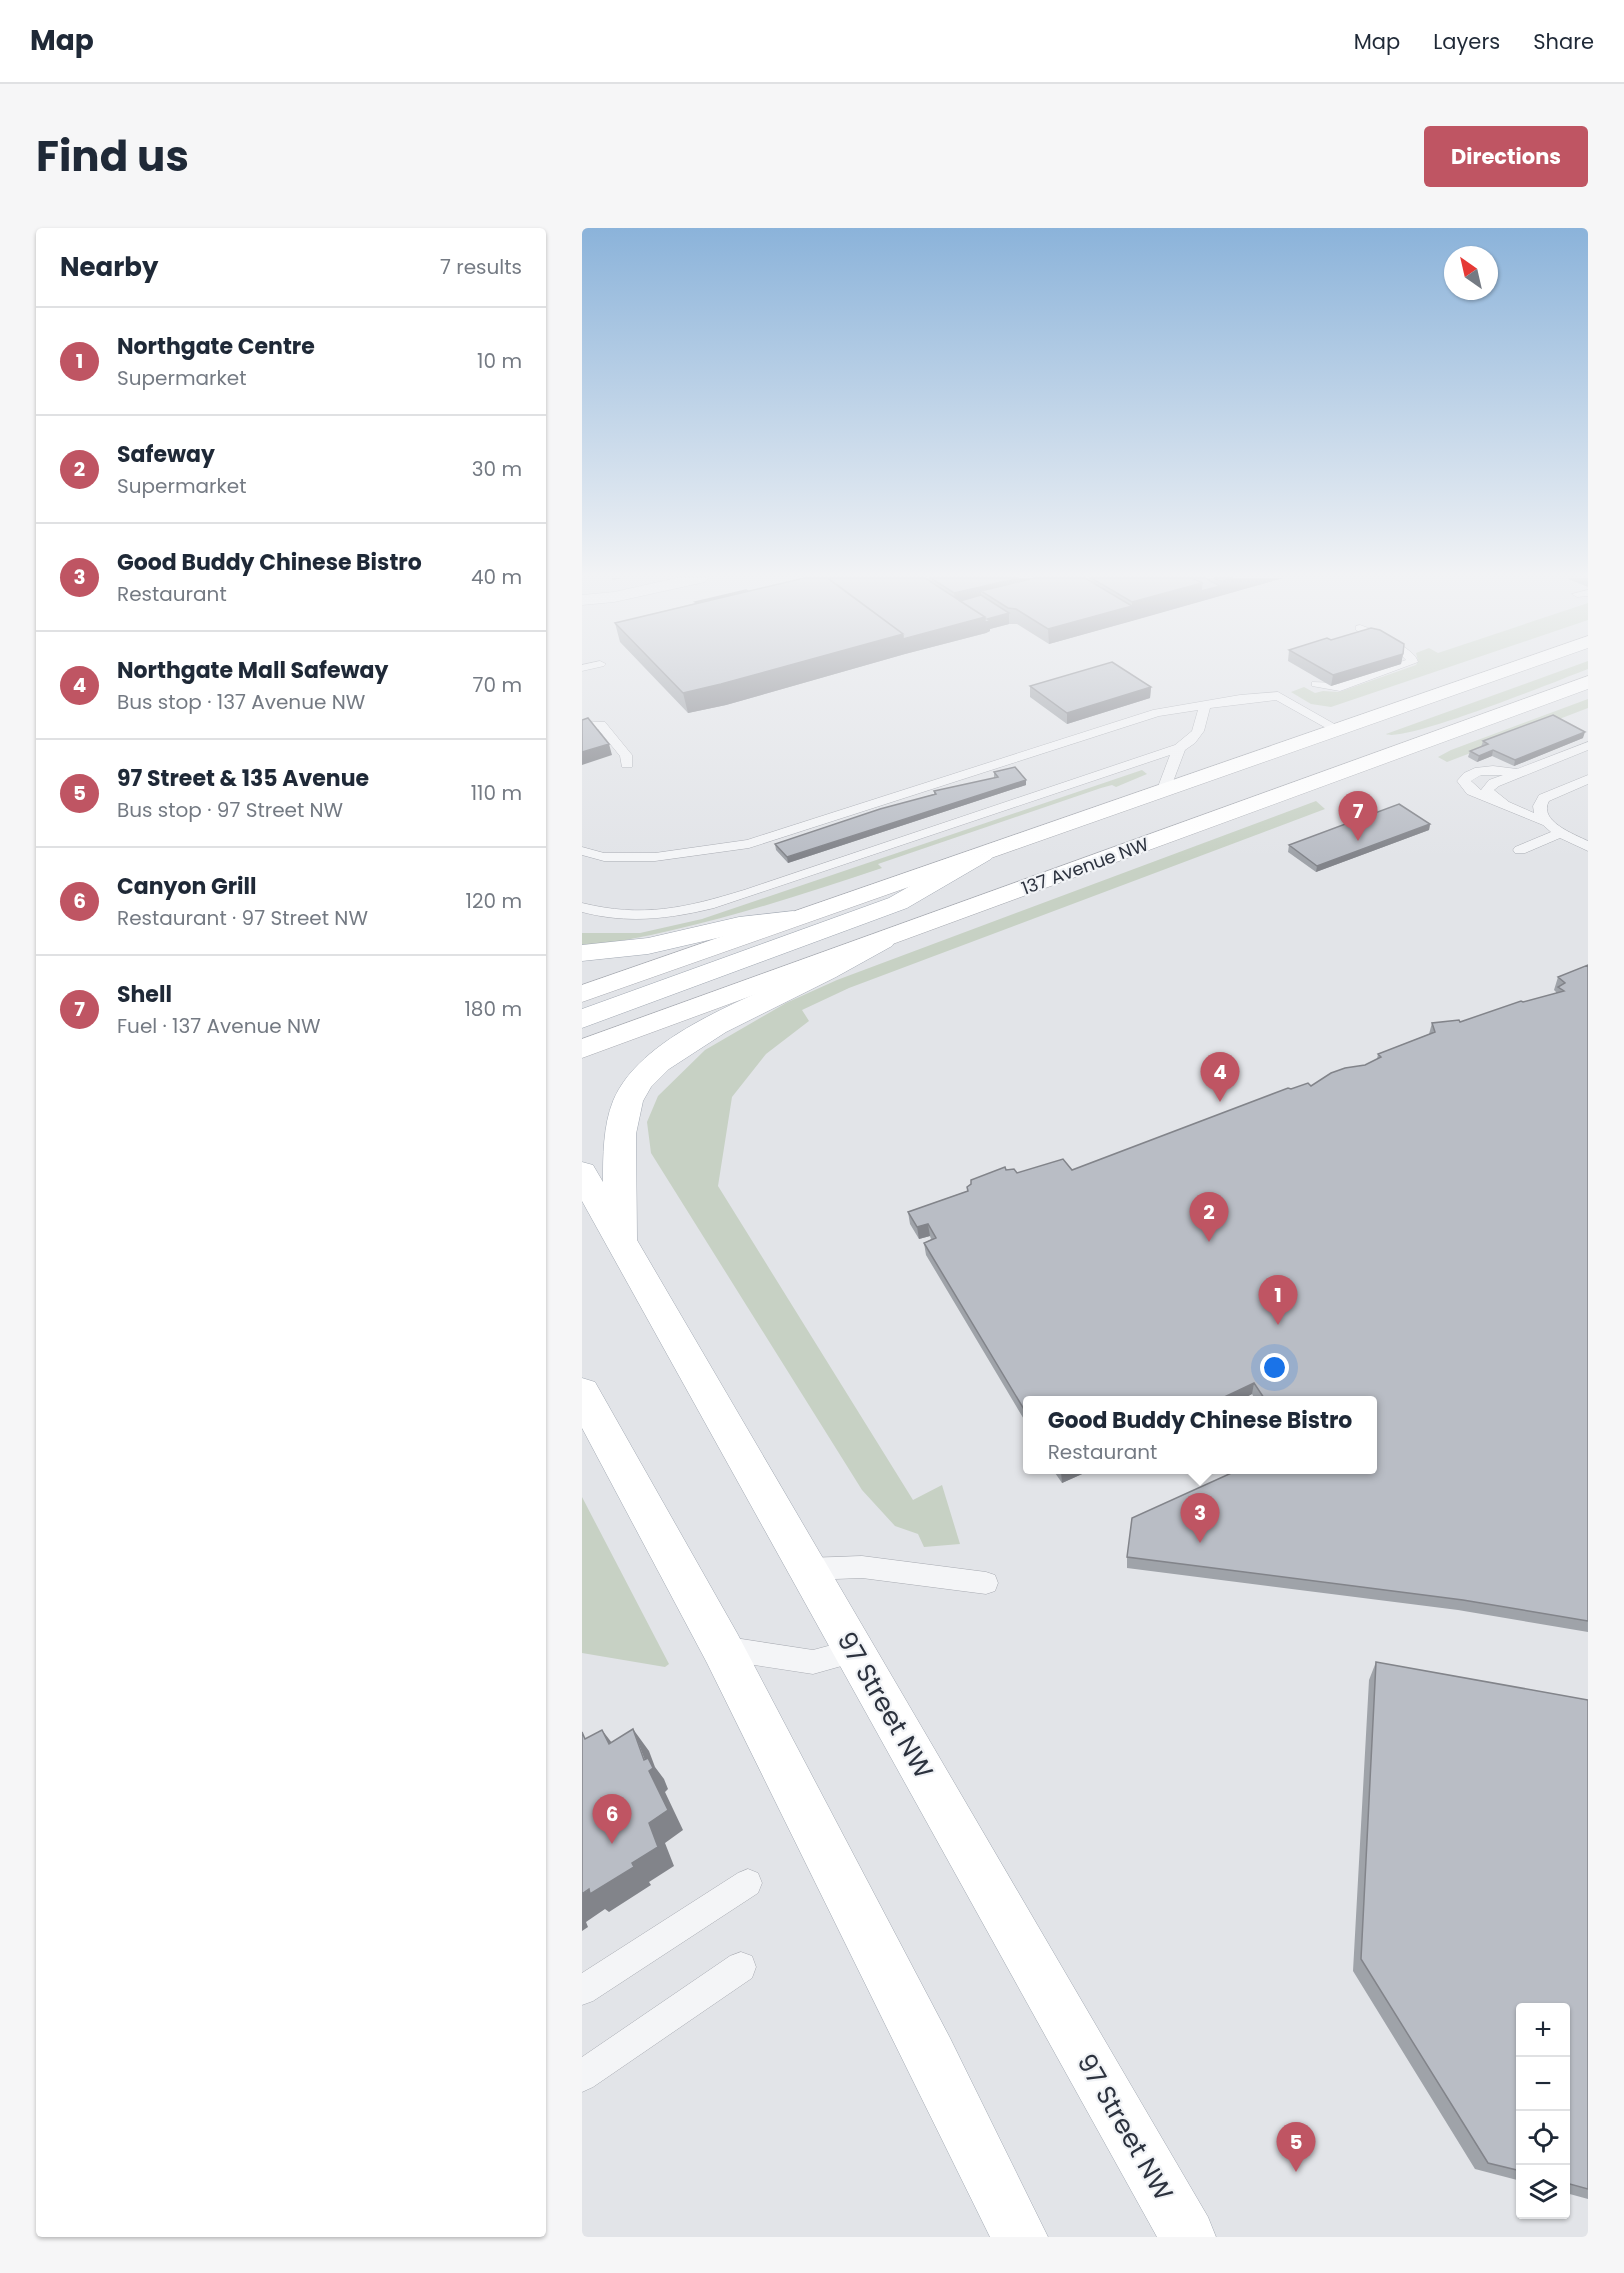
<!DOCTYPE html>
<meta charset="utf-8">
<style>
:root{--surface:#fff;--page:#f6f6f7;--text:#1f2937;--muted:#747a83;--line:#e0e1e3;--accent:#bf5563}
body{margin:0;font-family:Poppins,sans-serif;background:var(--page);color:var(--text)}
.controls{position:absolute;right:18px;bottom:18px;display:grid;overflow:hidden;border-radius:6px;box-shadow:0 2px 4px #0004}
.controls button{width:54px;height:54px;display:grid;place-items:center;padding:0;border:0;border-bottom:2px solid var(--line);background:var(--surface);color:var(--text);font:30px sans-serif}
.compass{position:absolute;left:862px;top:18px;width:54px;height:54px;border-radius:50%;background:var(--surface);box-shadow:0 2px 4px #0004;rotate:326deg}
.you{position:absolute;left:693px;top:1140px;width:21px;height:21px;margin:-15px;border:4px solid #fff;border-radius:50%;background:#1a73e8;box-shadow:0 0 0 9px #1a73e833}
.badge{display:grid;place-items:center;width:39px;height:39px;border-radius:50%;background:var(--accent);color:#fff;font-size:20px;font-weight:700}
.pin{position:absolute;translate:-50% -50px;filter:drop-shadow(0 2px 3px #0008)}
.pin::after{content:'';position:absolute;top:32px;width:21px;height:18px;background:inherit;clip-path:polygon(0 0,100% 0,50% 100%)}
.popup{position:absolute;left:441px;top:1168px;width:354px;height:78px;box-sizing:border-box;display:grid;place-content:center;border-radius:6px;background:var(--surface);filter:drop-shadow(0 2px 4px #0005);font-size:20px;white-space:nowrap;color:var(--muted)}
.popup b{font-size:22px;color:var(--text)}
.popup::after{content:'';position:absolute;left:50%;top:100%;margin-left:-12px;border:12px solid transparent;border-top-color:var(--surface)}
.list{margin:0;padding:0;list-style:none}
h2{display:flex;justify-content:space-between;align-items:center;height:78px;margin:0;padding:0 24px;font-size:26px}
h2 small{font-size:20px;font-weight:400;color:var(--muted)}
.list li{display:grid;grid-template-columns:39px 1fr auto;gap:18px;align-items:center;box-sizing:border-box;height:108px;padding:0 24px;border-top:2px solid var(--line)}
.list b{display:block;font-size:22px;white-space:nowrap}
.list p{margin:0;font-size:20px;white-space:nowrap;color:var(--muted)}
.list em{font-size:20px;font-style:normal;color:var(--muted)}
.icon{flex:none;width:33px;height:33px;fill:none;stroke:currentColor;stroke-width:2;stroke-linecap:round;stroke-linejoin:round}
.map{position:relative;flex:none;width:1006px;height:2009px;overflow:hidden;border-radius:6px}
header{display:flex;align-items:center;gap:36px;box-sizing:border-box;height:84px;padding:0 30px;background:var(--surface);border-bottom:2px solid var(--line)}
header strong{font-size:28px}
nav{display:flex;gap:33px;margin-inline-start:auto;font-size:21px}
.intro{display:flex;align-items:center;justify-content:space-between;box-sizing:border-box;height:144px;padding:0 36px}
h1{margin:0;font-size:42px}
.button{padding:15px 27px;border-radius:6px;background:var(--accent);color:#fff;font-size:21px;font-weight:700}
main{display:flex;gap:36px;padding:0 36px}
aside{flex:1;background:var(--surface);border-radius:6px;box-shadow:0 2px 4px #0004}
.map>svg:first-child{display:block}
</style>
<header>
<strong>Map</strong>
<nav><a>Map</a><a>Layers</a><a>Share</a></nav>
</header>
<div class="intro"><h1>Find us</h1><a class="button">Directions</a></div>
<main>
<aside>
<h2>Nearby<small>7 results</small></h2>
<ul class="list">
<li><span class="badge">1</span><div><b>Northgate Centre</b><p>Supermarket</p></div><em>10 m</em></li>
<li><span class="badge">2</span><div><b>Safeway</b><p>Supermarket</p></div><em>30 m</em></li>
<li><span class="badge">3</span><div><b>Good Buddy Chinese Bistro</b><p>Restaurant</p></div><em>40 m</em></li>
<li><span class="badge">4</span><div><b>Northgate Mall Safeway</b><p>Bus stop · 137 Avenue NW</p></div><em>70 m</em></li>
<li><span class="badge">5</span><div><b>97 Street &amp; 135 Avenue</b><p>Bus stop · 97 Street NW</p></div><em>110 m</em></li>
<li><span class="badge">6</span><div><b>Canyon Grill</b><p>Restaurant · 97 Street NW</p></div><em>120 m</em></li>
<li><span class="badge">7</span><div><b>Shell</b><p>Fuel · 137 Avenue NW</p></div><em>180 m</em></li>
</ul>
</aside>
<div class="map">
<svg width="1006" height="2009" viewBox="0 0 1006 2009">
<rect width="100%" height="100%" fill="#e2e4e8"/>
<path fill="#c7d1c4" d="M 1006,375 L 1006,392 L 749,479 L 729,476 L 709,464 L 722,459 L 733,465 L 741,463 L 757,464 L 834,437 L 836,433 L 834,425 L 847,420 L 856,425 Z
M 1006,433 L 1006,441 C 977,452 823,515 804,506 Z
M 1006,471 L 1006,480 L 865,534 L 856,529 L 869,522 Z
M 560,542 L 565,546 L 534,559 L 530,557 L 519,560 L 296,636 L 300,640 C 201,673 103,705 0,719 L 0,705 L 58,705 L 120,691 Z
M 734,573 L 743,581 L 267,760 L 220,782 L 227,793 L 184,826 L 150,869 L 136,958 L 331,1272 L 360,1257 L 378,1316 L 342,1319 L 336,1306 L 313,1298 L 280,1262 L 69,925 L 65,894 L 76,868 L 123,822 L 204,775 L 255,752 Z
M 0,1269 L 87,1436 L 83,1439 L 0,1425 Z"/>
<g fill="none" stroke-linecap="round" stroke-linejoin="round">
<defs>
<path id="service" d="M 1006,362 L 1006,368 L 995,369 L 990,366 Z
M 778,397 C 791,401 834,421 836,434 L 758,463 L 730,458 L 730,454 L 757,455 L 824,432 L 816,424 L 774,402 L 774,398 Z
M 18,433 L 24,436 L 22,438 L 0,443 L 0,437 Z
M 696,464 L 763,502 L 757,506 L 753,505 L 694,472 L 628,480 L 622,503 L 613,515 L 603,522 L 586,567 L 576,567 L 574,564 L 588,527 L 132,680 C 87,691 45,696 0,684 L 0,675 C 61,690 103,680 162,662 L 593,517 L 610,503 L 616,482 L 577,488 L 167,620 L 73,633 L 22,633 L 0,627 L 0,619 L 22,625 L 73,625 L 165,612 L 571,482 L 658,467 Z
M 0,493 L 23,494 L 50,527 L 50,539 L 40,539 L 38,528 L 16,501 L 0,501 Z
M 1006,514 L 1006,522 L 917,558 L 912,562 L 927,574 L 952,585 L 951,578 L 957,567 L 1006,547 L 1006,556 L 967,573 C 956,593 992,606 1006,613 L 1006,623 L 978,610 L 943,625 L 933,625 L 931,622 L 933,619 L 969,604 L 961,597 L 885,566 L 875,553 L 882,545 L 893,540 L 911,538 L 935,541 ZM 899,547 L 921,547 L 907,552 L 899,562 L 889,553 Z
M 280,1328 L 404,1344 L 413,1347 L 416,1355 L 413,1363 L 404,1366 L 280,1350 L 226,1352 L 217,1349 L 214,1341 L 217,1333 L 226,1330 Z
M 140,1408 L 231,1422 L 272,1411 L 281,1414 L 285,1423 L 281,1432 L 231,1446 L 140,1432 L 131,1429 L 127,1420 L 131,1411 Z
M 166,1641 L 176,1645 L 180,1655 L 176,1665 L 11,1773 L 0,1777 L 0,1745 L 156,1645 Z
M 159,1724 L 170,1728 L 174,1739 L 170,1750 L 11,1859 L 0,1864 L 0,1829 L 148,1728 Z"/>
<path id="minor" d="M 95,350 L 126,350 L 123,354 L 32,374 L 0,377 L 0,367 L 32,364 Z"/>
<path id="secondary" d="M 1006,408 L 1006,420 L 0,774 L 0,757 Z
M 1006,448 L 1006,461 L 0,830 L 0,811 Z"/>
<path id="primary" d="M 401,619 L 409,621 L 413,626 L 409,631 L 325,680 L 0,800 L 0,781 L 307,670 L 393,621 Z
M 211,683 L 220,686 L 224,691 L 220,696 L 157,705 L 66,726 L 0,733 L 0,717 L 66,710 L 157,689 Z
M 301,704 L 310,706 L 314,712 L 310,718 L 254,749 L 144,804 L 87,841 L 69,859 L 61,873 L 54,906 L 55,1012 L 626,1989 L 634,2009 L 575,2009 L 0,973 L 0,934 L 11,937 L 21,954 C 21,928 21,898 31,873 C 57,810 157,774 215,747 C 241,735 267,720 292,706 Z
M 0,1150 L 13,1154 L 155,1405 L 368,1810 L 466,2009 L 408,2009 L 125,1435 L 0,1200 Z"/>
</defs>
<use href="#service" stroke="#a8abb2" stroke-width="1"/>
<use href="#minor" stroke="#a8abb2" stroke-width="1"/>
<use href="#secondary" stroke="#a8abb2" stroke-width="1"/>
<use href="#primary" stroke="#a2a9b3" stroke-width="1"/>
<use href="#service" fill="#f4f5f7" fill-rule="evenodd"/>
<use href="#minor" fill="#f4f5f7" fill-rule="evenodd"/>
<use href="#secondary" fill="#fff" fill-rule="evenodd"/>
<use href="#primary" fill="#fff" fill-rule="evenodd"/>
</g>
<path fill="#9fa3a9" d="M 222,350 L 701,350 L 467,416 L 435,396 L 427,396 L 408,401 L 408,403 L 404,405 L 323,426 L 144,477 L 106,485 L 38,414 L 33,395 L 114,375 L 113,374 L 166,363 Z
M 984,350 L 1006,350 L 1006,359 Z
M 749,412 L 821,426 L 819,436 L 749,458 L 706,433 L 707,422 Z
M 448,458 L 569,459 L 568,470 L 485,496 L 448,469 Z
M 1001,510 L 932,538 L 910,528 L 895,534 L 886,529 L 888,523 L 899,519 L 901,513 Z
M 412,544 L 444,552 L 444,557 L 206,635 L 194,622 L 193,616 L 352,566 L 352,563 L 412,550 Z
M 848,596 L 847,602 L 734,644 L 706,624 L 707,617 Z
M 1006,737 L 1006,1404 L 876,1382 L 545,1340 L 545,1329 L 790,1242 L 790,1173 L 674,1173 L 670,1166 L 657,1173 L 446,1173 L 446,1198 L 344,1027 L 342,1015 L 349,1011 L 348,1008 L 337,1011 L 328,996 L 326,984 L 385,963 L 385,959 L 424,942 L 435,945 L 490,942 L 709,861 L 729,858 L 783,837 L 795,831 L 796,826 L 847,806 L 850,795 L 878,794 L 974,765 L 974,764 L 972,762 L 976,749 Z
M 471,1242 L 509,1242 L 480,1255 Z
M 794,1434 L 1006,1472 L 1006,1971 L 984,1965 L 984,1779 L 939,1779 L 939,1953 L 893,1941 L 771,1743 L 787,1452 Z"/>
<path fill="#82848a" d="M 30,350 L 42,350 L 30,352 Z
M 437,350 L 488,350 L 399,363 L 399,378 L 373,374 L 372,365 Z
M 651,350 L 701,350 L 550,393 L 550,374 L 620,355 L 638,358 L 638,353 Z
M 550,378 L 550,393 L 467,416 L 466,401 Z
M 427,385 L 427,396 L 408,401 L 408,403 L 404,405 L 403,394 L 405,391 Z
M 403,389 L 404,405 L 323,426 L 144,477 L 106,485 L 101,465 L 321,406 Z
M 821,426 L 819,436 L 749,458 L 751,447 Z
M 569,459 L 568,470 L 485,496 L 485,485 Z
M 1003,504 L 1001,510 L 932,538 L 933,532 Z
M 27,516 L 30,527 L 0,537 L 0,524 Z
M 911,522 L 910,528 L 895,534 L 897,528 Z
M 444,552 L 444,557 L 206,635 L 205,629 Z
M 848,596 L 847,602 L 734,644 L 735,638 Z
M 346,996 L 348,1008 L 337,1011 L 335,999 Z
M 672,1155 L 670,1166 L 657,1173 L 634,1173 Z
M 484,1242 L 509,1242 L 480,1255 L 479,1244 Z
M 51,1501 L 67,1523 L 73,1539 L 82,1551 L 86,1561 L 83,1564 L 101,1602 L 83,1615 L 92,1638 L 67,1654 L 69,1657 L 27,1684 L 23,1681 L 4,1694 L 6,1699 L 0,1703 L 0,1666 L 50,1635 L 67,1595 L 67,1543 Z
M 20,1502 L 37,1524 L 27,1516 Z"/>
<path fill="#b9bdc5" stroke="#82848a" stroke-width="1.5" d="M 222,350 L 245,350 L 321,406 L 139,456 L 101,465 L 33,395 Z
M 246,350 L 343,350 L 403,389 L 321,411 L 321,406 Z
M 349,350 L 437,350 L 372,365 Z
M 452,350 L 503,350 L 550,378 L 466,401 L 434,381 L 426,380 L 399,363 Z
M 509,350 L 610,350 L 620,355 L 550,374 Z
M 610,350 L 623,350 L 638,358 L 619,363 L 620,355 Z
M 632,350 L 651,350 L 638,353 Z
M 164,362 L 166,363 L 115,375 L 113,374 Z
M 399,367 L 427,385 L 405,391 L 408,393 L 403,394 L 403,389 L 378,373 Z
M 789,400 L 798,402 L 822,416 L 821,426 L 751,447 L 707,422 L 745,410 L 749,412 Z
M 530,434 L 569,459 L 485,485 L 448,458 Z
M 971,487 L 1003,504 L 933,532 L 911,522 L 897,528 L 888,523 L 906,516 L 901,513 Z
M 6,490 L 27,516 L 0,524 L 0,492 Z
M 433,539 L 444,552 L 205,629 L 193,616 L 298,581 L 354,566 L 352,563 L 416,549 L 412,544 Z
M 817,576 L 848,596 L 735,638 L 707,617 Z
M 1006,737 L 1006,1393 L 881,1372 L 545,1329 L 550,1290 L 656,1242 L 790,1242 L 790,1173 L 684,1173 L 672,1155 L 634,1173 L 446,1173 L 446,1188 L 342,1015 L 354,1010 L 346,996 L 335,999 L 326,984 L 386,963 L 385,959 L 389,956 L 389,952 L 423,939 L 424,942 L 432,941 L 435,945 L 481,931 L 490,942 L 706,860 L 709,861 L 726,855 L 729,858 L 749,845 L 763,840 L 783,837 L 799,829 L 796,826 L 853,804 L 850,795 L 877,792 L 878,794 L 939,773 L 941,774 L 982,763 L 976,759 L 983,755 L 976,749 Z
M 794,1434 L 1006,1472 L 1006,1961 L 984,1955 L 984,1779 L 939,1779 L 939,1943 L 906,1935 L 779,1731 Z
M 51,1501 L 62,1532 L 66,1530 L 71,1540 L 67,1543 L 86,1582 L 67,1595 L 76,1619 L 50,1635 L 52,1639 L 8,1666 L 7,1661 L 0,1666 L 0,1504 L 3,1511 L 20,1502 L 27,1516 Z"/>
<linearGradient id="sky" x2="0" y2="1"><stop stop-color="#8bb3da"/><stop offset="0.55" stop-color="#f2f3f5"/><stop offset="1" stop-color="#f2f3f5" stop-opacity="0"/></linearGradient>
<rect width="1006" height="631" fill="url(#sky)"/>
<g text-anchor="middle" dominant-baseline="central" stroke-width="4.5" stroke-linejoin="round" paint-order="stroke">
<g font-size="18" fill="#2c323e" stroke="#f1f3f6">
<text transform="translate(503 638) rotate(-20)">137 Avenue NW</text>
</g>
<g font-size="26" fill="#2c323e" stroke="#f1f3f6">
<text transform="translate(303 1477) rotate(60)">97 Street NW</text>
<text transform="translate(543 1899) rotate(60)">97 Street NW</text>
</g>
</g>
</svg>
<div class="controls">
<button>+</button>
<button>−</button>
<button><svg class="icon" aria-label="locate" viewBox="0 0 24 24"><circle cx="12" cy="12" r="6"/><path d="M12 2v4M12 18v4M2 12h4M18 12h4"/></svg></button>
<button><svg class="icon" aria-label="layers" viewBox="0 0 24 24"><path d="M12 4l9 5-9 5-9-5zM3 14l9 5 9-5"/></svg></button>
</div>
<svg class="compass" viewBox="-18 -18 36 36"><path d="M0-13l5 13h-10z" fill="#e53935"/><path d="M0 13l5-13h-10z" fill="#747a83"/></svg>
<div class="you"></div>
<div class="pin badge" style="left:696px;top:1097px">1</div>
<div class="pin badge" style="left:627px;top:1014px">2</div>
<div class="pin badge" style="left:618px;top:1315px">3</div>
<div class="popup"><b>Good Buddy Chinese Bistro</b>Restaurant</div>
<div class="pin badge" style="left:638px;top:874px">4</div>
<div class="pin badge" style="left:714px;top:1944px">5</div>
<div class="pin badge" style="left:30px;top:1616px">6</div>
<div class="pin badge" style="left:776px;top:613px">7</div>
</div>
</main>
